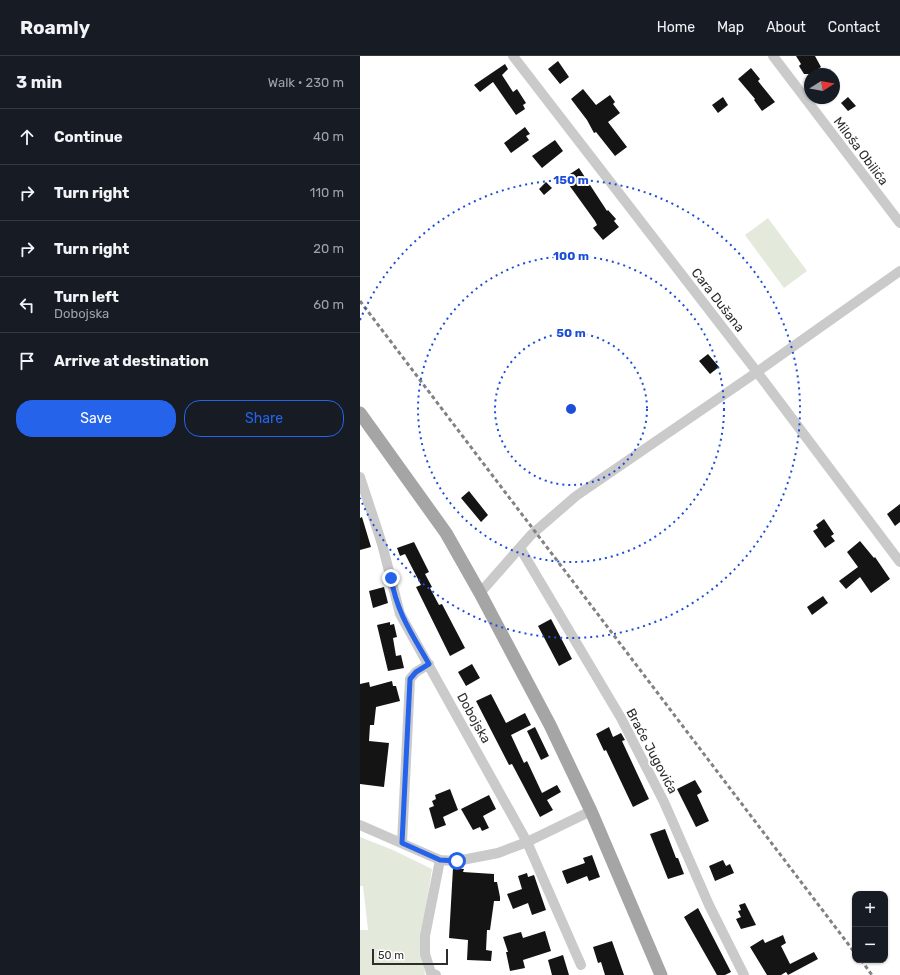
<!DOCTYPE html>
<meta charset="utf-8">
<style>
:root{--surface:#171b24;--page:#242831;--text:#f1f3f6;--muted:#9ea1a6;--line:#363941;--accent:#2563eb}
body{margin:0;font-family:Rubik,sans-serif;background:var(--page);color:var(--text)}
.controls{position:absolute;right:12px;bottom:12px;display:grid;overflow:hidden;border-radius:8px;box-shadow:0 1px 3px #0004}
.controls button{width:36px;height:36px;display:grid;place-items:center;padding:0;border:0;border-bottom:1px solid var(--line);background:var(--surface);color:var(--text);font:20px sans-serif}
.compass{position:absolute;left:444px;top:12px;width:36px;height:36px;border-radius:50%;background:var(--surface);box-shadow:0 1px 3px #0004;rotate:79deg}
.scale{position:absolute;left:12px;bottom:10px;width:76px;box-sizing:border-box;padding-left:4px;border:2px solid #2d2d2d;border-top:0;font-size:11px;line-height:14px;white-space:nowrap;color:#2d2d2d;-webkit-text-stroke:3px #fff;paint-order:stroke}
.stop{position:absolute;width:12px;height:12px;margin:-9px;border:3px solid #2563eb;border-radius:50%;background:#fff}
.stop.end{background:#2563eb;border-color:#fff;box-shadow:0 1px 4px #0008}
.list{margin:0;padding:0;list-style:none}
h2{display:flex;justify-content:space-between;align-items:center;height:52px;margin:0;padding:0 16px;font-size:17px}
h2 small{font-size:13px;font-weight:400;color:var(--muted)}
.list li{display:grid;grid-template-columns:26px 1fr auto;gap:12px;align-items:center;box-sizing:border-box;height:56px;padding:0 16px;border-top:1px solid var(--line)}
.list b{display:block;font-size:15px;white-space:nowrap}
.list p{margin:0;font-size:13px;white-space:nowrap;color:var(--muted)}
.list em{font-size:13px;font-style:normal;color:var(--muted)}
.actions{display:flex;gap:8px;padding:12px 16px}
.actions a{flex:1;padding:9px 0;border:1px solid var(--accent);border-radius:16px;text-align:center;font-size:14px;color:var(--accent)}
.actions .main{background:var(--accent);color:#fff}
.icon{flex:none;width:22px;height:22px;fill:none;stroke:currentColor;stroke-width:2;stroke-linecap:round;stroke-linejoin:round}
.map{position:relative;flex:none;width:540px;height:919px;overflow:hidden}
header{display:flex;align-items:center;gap:24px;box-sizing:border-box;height:56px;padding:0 20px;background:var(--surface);border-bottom:1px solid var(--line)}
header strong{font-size:19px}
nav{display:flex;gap:22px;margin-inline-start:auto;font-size:14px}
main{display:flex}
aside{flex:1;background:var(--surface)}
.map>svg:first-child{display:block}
</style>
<header>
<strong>Roamly</strong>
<nav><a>Home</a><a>Map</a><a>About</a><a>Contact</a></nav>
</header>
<main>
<aside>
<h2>3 min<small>Walk · 230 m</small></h2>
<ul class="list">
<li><svg class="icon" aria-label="ahead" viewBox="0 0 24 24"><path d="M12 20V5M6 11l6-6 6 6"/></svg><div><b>Continue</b></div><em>40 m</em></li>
<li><svg class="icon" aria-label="right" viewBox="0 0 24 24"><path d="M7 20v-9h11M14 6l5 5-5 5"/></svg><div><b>Turn right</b></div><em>110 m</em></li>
<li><svg class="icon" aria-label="right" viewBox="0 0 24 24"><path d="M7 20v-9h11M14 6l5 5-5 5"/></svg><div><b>Turn right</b></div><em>20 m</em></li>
<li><svg class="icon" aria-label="left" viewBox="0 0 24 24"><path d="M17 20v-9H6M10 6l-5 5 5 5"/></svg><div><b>Turn left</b><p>Dobojska</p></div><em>60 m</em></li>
<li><svg class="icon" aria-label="arrive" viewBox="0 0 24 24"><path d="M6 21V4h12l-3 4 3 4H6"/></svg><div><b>Arrive at destination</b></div></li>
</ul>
<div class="actions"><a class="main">Save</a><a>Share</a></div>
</aside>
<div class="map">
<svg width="540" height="919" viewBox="0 0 540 919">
<rect width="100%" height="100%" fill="#fff"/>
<path fill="#e3eadb" d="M 408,162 L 447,215 L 424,232 L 385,179 Z
M 0,781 L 33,794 L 72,813 L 61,883 L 65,919 L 0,919 L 0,874 L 8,874 L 3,830 L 0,830 Z"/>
<path fill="#141414" d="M 436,0 L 455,0 L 461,11 L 458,13 L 461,18 L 444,18 L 439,10 L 441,8 Z
M 198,5 L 209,21 L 200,28 L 188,13 Z
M 145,8 L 148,13 L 142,19 L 153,36 L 157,33 L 166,47 L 163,49 L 165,53 L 156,59 L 133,26 L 120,36 L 114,29 Z
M 391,12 L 400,23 L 398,25 L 415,46 L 402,55 L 394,44 L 395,43 L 378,23 Z
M 223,33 L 236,49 L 250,39 L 255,46 L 253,48 L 260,57 L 248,66 L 267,91 L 255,100 L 236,76 L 234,77 L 227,64 L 211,43 Z
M 363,41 L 368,49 L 358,57 L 352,49 Z
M 488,41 L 496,50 L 488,55 L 481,47 Z
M 165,71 L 170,78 L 166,80 L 169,84 L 151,97 L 144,87 Z
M 195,84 L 203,95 L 182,112 L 172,100 Z
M 219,112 L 247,155 L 248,154 L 256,163 L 254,165 L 259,171 L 243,184 L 233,172 L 237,169 L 235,165 L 204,122 Z
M 186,126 L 192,132 L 184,139 L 179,133 Z
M 348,298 L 359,311 L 350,318 L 339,305 Z
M 109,435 L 128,459 L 121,466 L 101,442 Z
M 540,448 L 540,466 L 535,470 L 527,458 Z
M 2,461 L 11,491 L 0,494 L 0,462 Z
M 464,463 L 474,478 L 471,480 L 475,485 L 465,492 L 453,475 L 458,472 L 456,469 Z
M 500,485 L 514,502 L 515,501 L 530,523 L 511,537 L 500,521 L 486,533 L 479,525 L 498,511 L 487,496 Z
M 54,486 L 69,516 L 65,518 L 72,531 L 70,532 L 79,549 L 82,548 L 105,592 L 90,600 L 56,531 L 61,529 L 45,498 L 40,500 L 37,492 Z
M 24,531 L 28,547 L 13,552 L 9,535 Z
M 463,540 L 468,547 L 452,559 L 447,551 Z
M 191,563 L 212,603 L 199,610 L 178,570 Z
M 30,566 L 30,569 L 34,568 L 37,581 L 33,582 L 36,600 L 41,599 L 44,612 L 28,615 L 17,569 Z
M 112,608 L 120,622 L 106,630 L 98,616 Z
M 32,625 L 33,630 L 36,630 L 40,645 L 16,651 L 14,669 L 10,669 L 9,685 L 29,687 L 24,731 L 0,728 L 0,628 L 9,626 L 10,631 Z
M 131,638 L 146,667 L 165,657 L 171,669 L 151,679 L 164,707 L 167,705 L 182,737 L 197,729 L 201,736 L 187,744 L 193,754 L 180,761 L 152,708 L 149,709 L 116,645 Z
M 175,671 L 189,700 L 181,704 L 167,675 Z
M 249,671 L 253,681 L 261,677 L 265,684 L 262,685 L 289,743 L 273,751 L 246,694 L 244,695 L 236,678 Z
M 335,724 L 342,736 L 337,739 L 349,765 L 336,771 L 317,733 Z
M 90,733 L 98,754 L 83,761 L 86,769 L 75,773 L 69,752 L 74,750 L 72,745 L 76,743 L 75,739 Z
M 129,739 L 136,753 L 123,760 L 129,772 L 122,775 L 120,771 L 113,774 L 101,753 Z
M 305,773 L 316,802 L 318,802 L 324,818 L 308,823 L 290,778 Z
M 232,799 L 240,821 L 229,825 L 227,820 L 207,828 L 202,815 L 225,807 L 223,802 Z
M 363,804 L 366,810 L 370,808 L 374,817 L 355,825 L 349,810 Z
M 93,812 L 104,813 L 103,816 L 134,818 L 134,826 L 137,826 L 140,841 L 140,845 L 134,845 L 130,874 L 127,874 L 126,894 L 132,895 L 131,905 L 107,904 L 108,884 L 89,882 Z
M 167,817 L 168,821 L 174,819 L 186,854 L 172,859 L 168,847 L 153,853 L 147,838 L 162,833 L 158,820 Z
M 385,847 L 396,869 L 381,873 L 376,863 L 381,861 L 378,855 L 381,854 L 379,849 Z
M 338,852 L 371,916 L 365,919 L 357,919 L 324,861 Z
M 185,875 L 191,895 L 163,904 L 165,912 L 150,915 L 146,896 L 148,896 L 143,881 L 161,876 L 163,882 Z
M 423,879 L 426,887 L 421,890 L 430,908 L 454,896 L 458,903 L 428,919 L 426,916 L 421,919 L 407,919 L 390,891 L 403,883 L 405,887 Z
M 252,885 L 264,919 L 245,919 L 241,906 L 238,907 L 233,891 Z
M 203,899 L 209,919 L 192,919 L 188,904 Z"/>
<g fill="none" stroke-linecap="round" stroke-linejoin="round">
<path stroke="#cacaca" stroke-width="10" d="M 153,0 L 397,316 L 540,506
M 413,0 L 540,167
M 0,421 L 22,488 L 40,558 L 167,786 L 221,909
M 160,492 L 261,662 L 304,746 L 349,849 L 384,919
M 120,537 L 171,479 L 216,440 L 397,316 L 540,215
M 0,769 L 80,804 L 97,805 L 138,797 L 167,786 L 231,755
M 42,787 L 50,623 L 56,616 L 69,608
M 76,919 L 71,917 L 65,898 L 65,880 L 80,804"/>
<path stroke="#a5a5a5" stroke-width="13" d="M 0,357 L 86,477 L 120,537 L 190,669 L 231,755 L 301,919"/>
<path stroke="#828282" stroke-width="3" stroke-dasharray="4 3" stroke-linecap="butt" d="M 0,245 L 495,897
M 501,904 L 512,919"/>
</g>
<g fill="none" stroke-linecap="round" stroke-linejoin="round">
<path stroke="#2563eb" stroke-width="5" d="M 31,522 C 37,557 52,578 69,608 L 56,616 L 50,623 L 42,787 L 80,804 L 97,805"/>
</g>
<g fill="none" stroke="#1d4ed8" stroke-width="2" stroke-dasharray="2 4">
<circle cx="211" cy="353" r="76"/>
<circle cx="211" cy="353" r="153"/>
<path d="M0 264A229 229 0 1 1 0 442"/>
</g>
<g text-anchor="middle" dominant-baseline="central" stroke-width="4" stroke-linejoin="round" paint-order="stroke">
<g font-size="13" fill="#2d2d2d" stroke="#fff">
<text transform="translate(501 95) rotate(53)">Miloša Obilića</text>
<text transform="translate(358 244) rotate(52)">Cara Dušana</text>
<text transform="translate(114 662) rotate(61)">Dobojska</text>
<text transform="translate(292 695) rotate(62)">Braće Jugovića</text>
</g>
</g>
<circle cx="211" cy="353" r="6" fill="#1d4ed8" stroke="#fff" stroke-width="2"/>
<g font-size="12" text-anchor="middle" font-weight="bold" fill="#1d4ed8" stroke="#fff" stroke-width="4" stroke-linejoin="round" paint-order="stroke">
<text x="211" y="128">150 m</text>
<text x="211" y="204">100 m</text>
<text x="211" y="281">50 m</text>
</g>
</svg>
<div class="controls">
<button>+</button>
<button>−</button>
</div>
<svg class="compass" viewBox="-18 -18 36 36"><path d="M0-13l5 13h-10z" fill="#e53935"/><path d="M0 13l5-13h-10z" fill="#9ea1a6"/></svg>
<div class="scale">50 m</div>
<div class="stop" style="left:97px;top:805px"></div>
<div class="stop end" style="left:31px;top:522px"></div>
</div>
</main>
